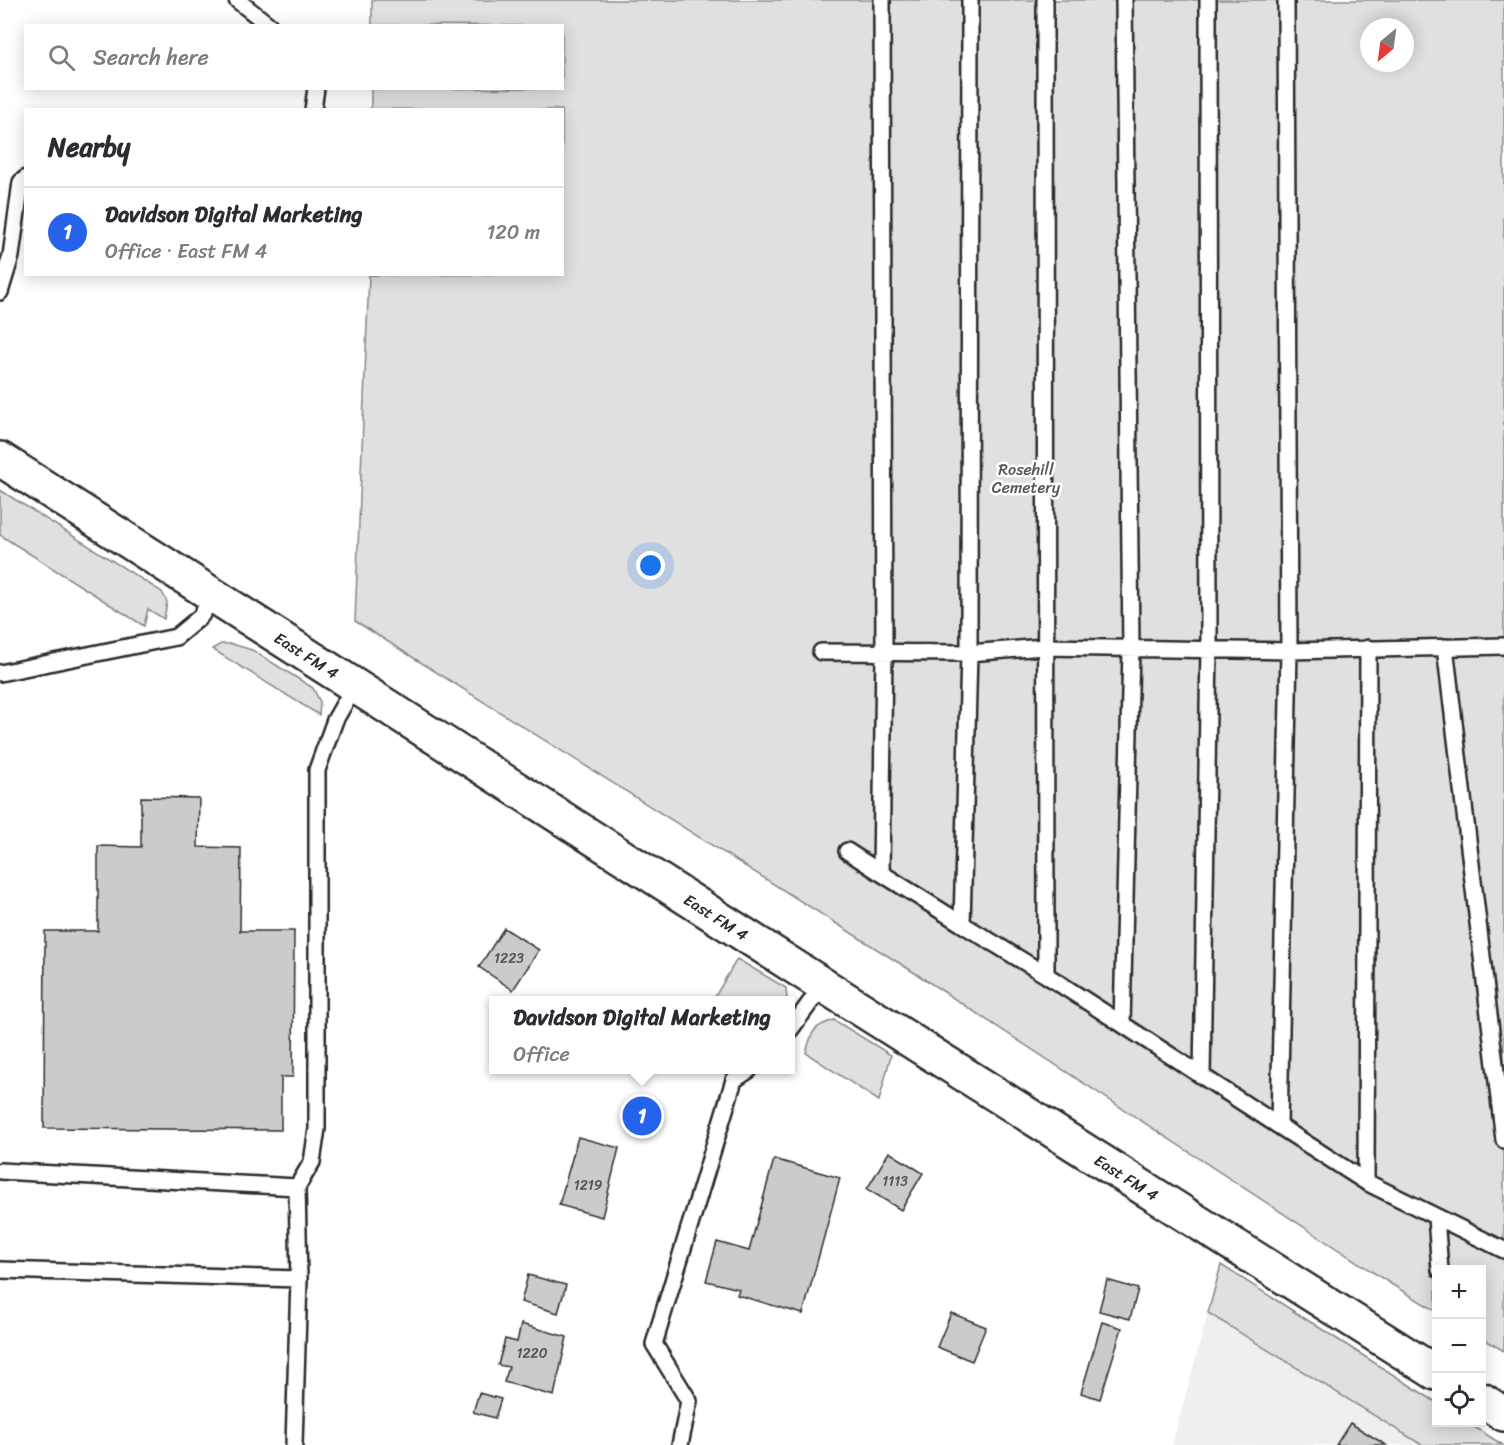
<!DOCTYPE html>
<meta charset="utf-8">
<style>
:root{--surface:#fff;--page:#f7f7f7;--text:#2b2b33;--muted:#7c7c81;--line:#e1e1e2;--accent:#2563eb}
body{margin:0;font-family:Sriracha,sans-serif;background:var(--page);color:var(--text)}
.controls{position:absolute;right:18px;bottom:18px;display:grid;overflow:hidden;border-radius:0px;box-shadow:0 3px 15px #0003}
.controls button{width:54px;height:54px;display:grid;place-items:center;padding:0;border:0;border-bottom:2px solid var(--line);background:var(--surface);color:var(--text);font:30px sans-serif}
.compass{position:absolute;left:1360px;top:18px;width:54px;height:54px;border-radius:50%;background:var(--surface);box-shadow:0 3px 15px #0003;rotate:209deg}
.you{position:absolute;left:651px;top:566px;width:21px;height:21px;margin:-15px;border:4px solid #fff;border-radius:50%;background:#1a73e8;box-shadow:0 0 0 9px #1a73e833}
.badge{display:grid;place-items:center;width:39px;height:39px;border-radius:50%;background:var(--accent);color:#fff;font-size:20px;font-weight:700}
.pin{position:absolute;translate:-50% -50%;border:3px solid #fff;box-shadow:0 2px 6px #0006}
.popup{position:absolute;left:489px;top:996px;width:306px;height:78px;box-sizing:border-box;display:grid;place-content:center;border-radius:0px;background:var(--surface);filter:drop-shadow(0 2px 4px #0005);font-size:20px;white-space:nowrap;color:var(--muted)}
.popup b{font-size:22px;color:var(--text)}
.popup::after{content:'';position:absolute;left:50%;top:100%;margin-left:-12px;border:12px solid transparent;border-top-color:var(--surface)}
.list{margin:0;padding:0;list-style:none}
h2{display:flex;justify-content:space-between;align-items:center;height:78px;margin:0;padding:0 24px;font-size:26px}
h2 small{font-size:20px;font-weight:400;color:var(--muted)}
.list li{display:grid;grid-template-columns:39px 1fr auto;gap:18px;align-items:center;box-sizing:border-box;height:90px;padding:0 24px;border-top:2px solid var(--line)}
.list b{display:block;font-size:22px;white-space:nowrap}
.list p{margin:0;font-size:20px;white-space:nowrap;color:var(--muted)}
.list em{font-size:20px;font-style:normal;color:var(--muted)}
.icon{flex:none;width:33px;height:33px;fill:none;stroke:currentColor;stroke-width:2;stroke-linecap:round;stroke-linejoin:round}
.map{position:relative;flex:none;width:1504px;height:1445px;overflow:hidden}
.search{position:absolute;background:var(--surface);box-shadow:0 3px 15px #0003;left:24px;top:24px;width:540px;height:66px;display:flex;align-items:center;gap:15px;box-sizing:border-box;padding:0 21px;border-radius:0px;color:var(--muted);font-size:22px}
.panel{position:absolute;background:var(--surface);box-shadow:0 3px 15px #0003;left:24px;top:108px;width:540px;height:168px;border-radius:0px}
.map>svg:first-child{display:block}
</style>
<div class="map">
<svg width="1504" height="1445" viewBox="0 0 1504 1445">
<rect width="100%" height="100%" fill="#fff"/>
<filter id="ink" filterUnits="userSpaceOnUse"><feTurbulence type="fractalNoise" baseFrequency=".0167" numOctaves="2"/><feDisplacementMap in="SourceGraphic" scale="12" xChannelSelector="R" yChannelSelector="G"/><feConvolveMatrix kernelMatrix="1 2 1 2 8 2 1 2 1" color-interpolation-filters="sRGB"/></filter>
<g filter="url(#ink)">
<path fill="#efefef" d="M 1208,1313 L 1422,1445 L 1172,1445 Z"/>
<path fill="#e0e0e0" stroke="#868686" stroke-width="1.5" fill-rule="evenodd" d="M 372,0 L 1504,0 L 1504,1351 L 1482,1338 L 1482,1270 L 1436,1270 L 1436,1311 L 1391,1284 L 915,973 L 355,621 L 369,275 L 562,274 L 562,110 L 371,109 L 371,89 L 562,88 L 562,26 L 372,25 ZM 1369,27 L 1405,27 L 1405,63 L 1369,63 Z
M 0,490 L 162,592 L 167,602 L 164,619 L 148,609 L 144,626 L 0,535 Z
M 221,644 L 232,644 L 252,650 L 313,688 L 320,702 L 319,715 L 212,649 Z
M 737,959 L 786,988 L 787,1000 L 713,1000 Z
M 834,1020 L 891,1055 L 879,1101 L 806,1053 C 812,1031 812,1027 834,1020 Z
M 1221,1265 L 1436,1402 L 1436,1422 L 1468,1423 L 1503,1445 L 1422,1445 L 1208,1313 Z"/>
<path fill="#cbcbcb" stroke="#2b2b2b" stroke-width="1.5" d="M 141,797 L 199,798 L 198,847 L 241,848 L 240,931 L 294,931 L 293,1077 L 281,1077 L 281,1130 L 44,1128 L 45,931 L 98,931 L 98,846 L 141,847 Z
M 504,928 L 539,950 L 513,990 L 479,967 Z
M 578,1137 L 619,1148 L 602,1217 L 559,1205 Z
M 889,1152 L 923,1173 L 901,1210 L 867,1189 Z
M 774,1159 L 840,1178 L 803,1314 L 737,1295 L 739,1289 L 706,1281 L 717,1242 L 749,1251 Z
M 528,1275 L 566,1285 L 558,1313 L 521,1302 Z
M 1107,1280 L 1138,1289 L 1130,1319 L 1099,1311 Z
M 951,1313 L 986,1327 L 972,1361 L 937,1347 Z
M 1102,1322 L 1122,1328 L 1100,1399 L 1081,1393 Z
M 521,1324 L 567,1337 L 554,1396 L 504,1382 L 509,1367 L 498,1365 L 505,1339 L 517,1342 Z
M 479,1393 L 501,1399 L 495,1418 L 473,1412 Z
M 1350,1423 L 1386,1445 L 1336,1445 Z"/>
<g fill="none" stroke-linecap="round" stroke-linejoin="round">
<defs>
<path id="lane" d="M 237,0 L 270,26
M 970,0 L 969,653 L 962,924 L 1046,975 L 1045,0
M 1124,0 L 1131,649 L 1122,1024 L 1202,1076 L 1209,649 L 1208,0
M 1286,0 L 1289,651 L 1279,1126 L 1366,1182 L 1368,648
M 313,110 L 316,88
M 0,292 L 11,256 L 21,182 L 26,178
M 1445,647 L 1504,1140
M 821,652 L 969,653 L 1044,647 L 1289,651 L 1504,646
M 0,673 L 176,637 L 200,617 L 214,596
M 847,851 L 881,873 L 884,653 L 882,0
M 881,873 L 962,924
M 1046,975 L 1122,1024
M 790,1030 L 823,985
M 1202,1076 L 1279,1126
M 0,1171 L 297,1187
M 1366,1182 L 1504,1250
M 1436,1217 L 1440,1270
M 0,1270 L 299,1279
M 294,1445 L 299,1279 L 297,1187 L 312,1162 L 317,1129 L 317,770 L 335,720 L 355,685
M 680,1445 L 689,1401 L 654,1344 L 734,1080 L 749,1070"/>
<g id="secondary">
<path id="s1" d="M 0,459 L 823,985 L 1436,1373"/>
<path d="M 1482,1400 L 1504,1414"/>
</g>
</defs>
<use href="#lane" stroke="#2b2b2b" stroke-width="20"/>
<use href="#secondary" stroke="#2b2b2b" stroke-width="38"/>
<use href="#lane" stroke="#fff" stroke-width="15"/>
<use href="#secondary" stroke="#fff" stroke-width="33"/>
</g>
</g>
<g text-anchor="middle" dominant-baseline="central" stroke-width="5" stroke-linejoin="round" paint-order="stroke">
<g font-size="14" fill="#535353">
<text x="509" y="958">1223</text>
<text x="895" y="1181">1113</text>
<text x="588" y="1185">1219</text>
<text x="532" y="1353">1220</text>
</g>
<g font-size="16" fill="#585858" stroke="#fff">
<text x="1026" y="469">Rosehill<tspan x="1026" dy="18">Cemetery</tspan></text>
</g>
<g font-size="16" fill="#2b2b2b" stroke="#fff">
<text stroke="none"><textPath href="#s1" startOffset="364">East FM 4</textPath></text>
<text stroke="none"><textPath href="#s1" startOffset="850">East FM 4</textPath></text>
<text stroke="none"><textPath href="#s1" startOffset="1336">East FM 4</textPath></text>
</g>
</g>
</svg>
<div class="controls">
<button>+</button>
<button>−</button>
<button><svg class="icon" aria-label="locate" viewBox="0 0 24 24"><circle cx="12" cy="12" r="6"/><path d="M12 2v4M12 18v4M2 12h4M18 12h4"/></svg></button>
</div>
<svg class="compass" viewBox="-18 -18 36 36"><path d="M0-13l5 13h-10z" fill="#e53935"/><path d="M0 13l5-13h-10z" fill="#7c7c81"/></svg>
<div class="you"></div>
<div class="pin badge" style="left:642px;top:1116px">1</div>
<div class="popup"><b>Davidson Digital Marketing</b>Office</div>
<div class="search"><svg class="icon" aria-label="search" viewBox="0 0 24 24"><circle cx="10" cy="10" r="6"/><path d="M15 15l6 6"/></svg>Search here</div>
<section class="panel">
<h2>Nearby<small></small></h2>
<ul class="list">
<li><span class="badge">1</span><div><b>Davidson Digital Marketing</b><p>Office · East FM 4</p></div><em>120 m</em></li>
</ul>
</section>
</div>
